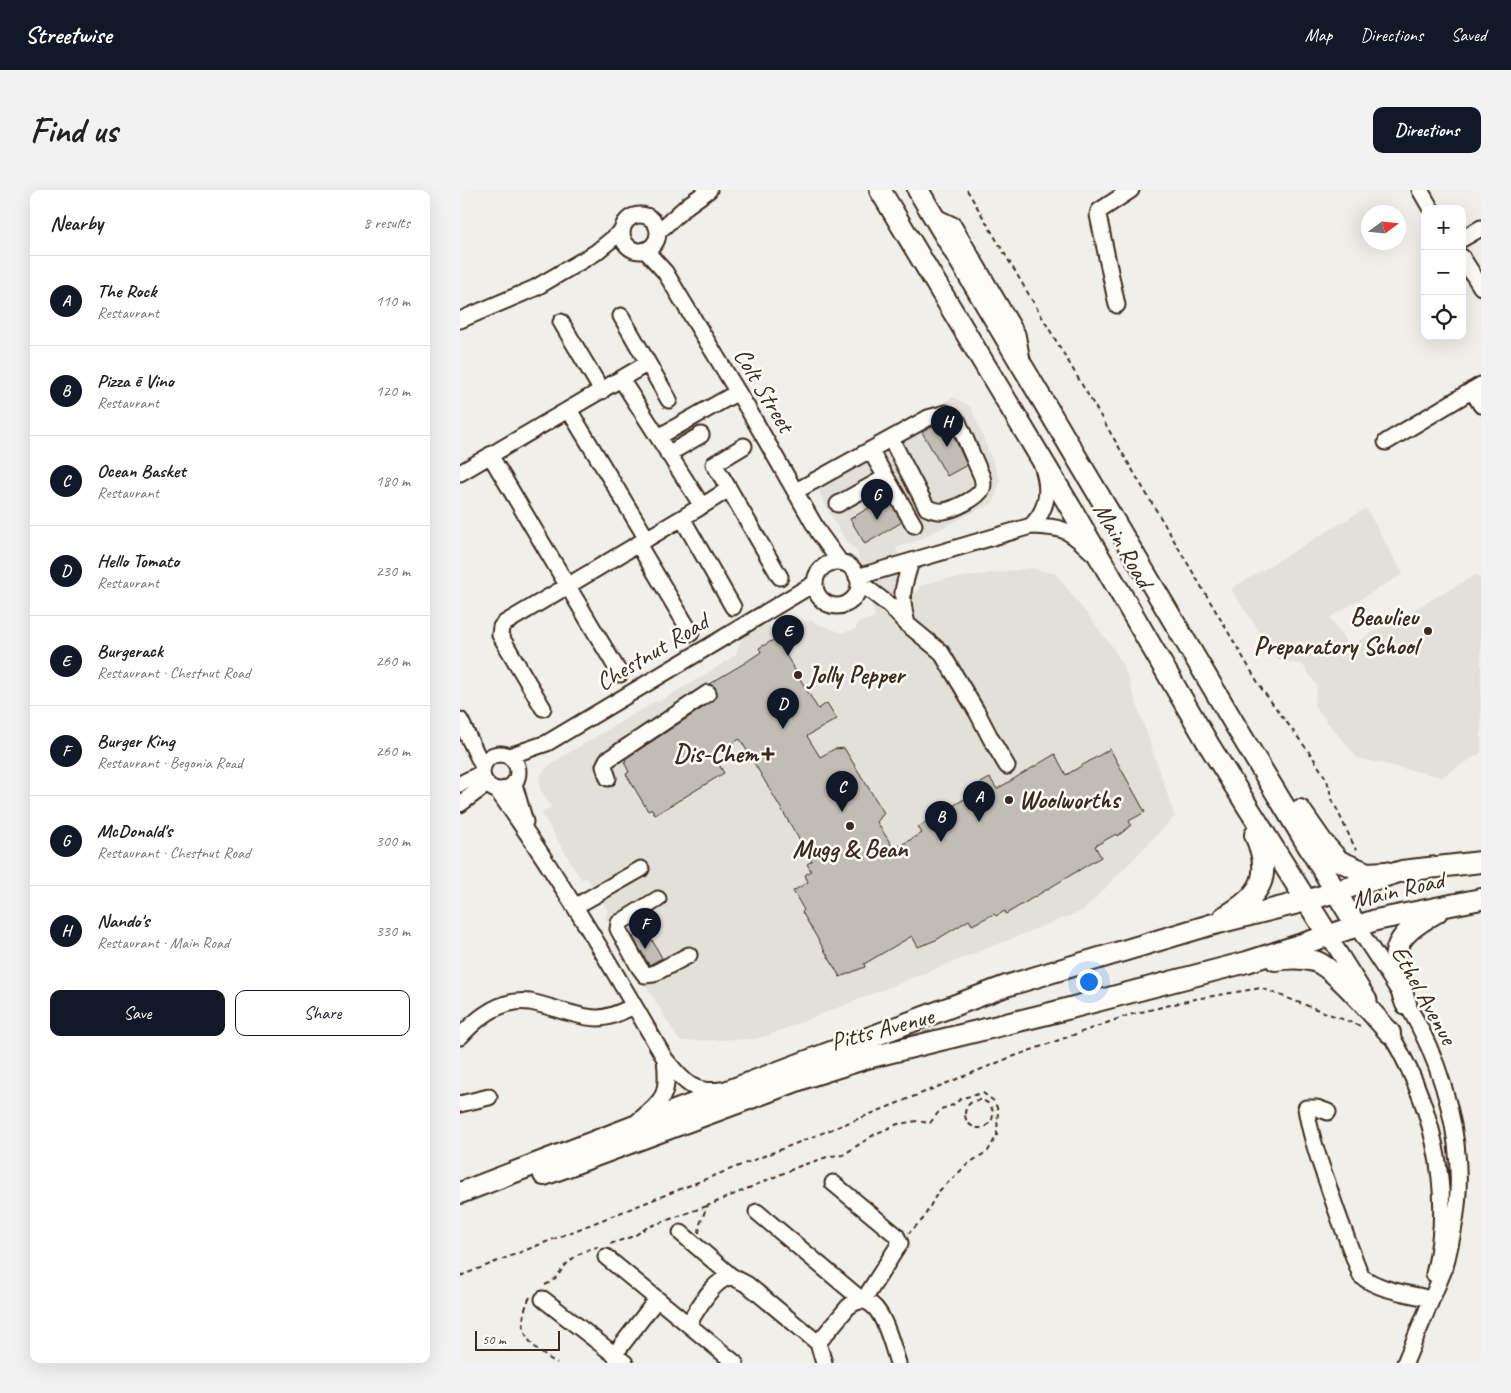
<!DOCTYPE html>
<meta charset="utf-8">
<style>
:root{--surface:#fff;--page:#f2f2f2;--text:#222;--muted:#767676;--line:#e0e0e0;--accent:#111827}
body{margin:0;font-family:Caveat,sans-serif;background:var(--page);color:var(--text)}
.controls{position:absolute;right:15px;top:15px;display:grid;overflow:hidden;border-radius:10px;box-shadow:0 5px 20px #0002}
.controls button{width:45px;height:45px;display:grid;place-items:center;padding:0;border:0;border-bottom:1px solid var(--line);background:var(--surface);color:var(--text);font:25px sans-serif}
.compass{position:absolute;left:901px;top:15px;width:45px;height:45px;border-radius:50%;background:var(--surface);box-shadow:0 5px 20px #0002;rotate:75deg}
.scale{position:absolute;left:15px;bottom:12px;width:85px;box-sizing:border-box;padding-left:5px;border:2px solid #3b2a1e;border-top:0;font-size:14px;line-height:18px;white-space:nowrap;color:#3b2a1e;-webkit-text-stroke:4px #fdfcf7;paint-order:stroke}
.you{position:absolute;left:628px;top:791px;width:18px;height:18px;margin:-12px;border:4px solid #fff;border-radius:50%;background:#1a73e8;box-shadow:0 0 0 8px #1a73e833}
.badge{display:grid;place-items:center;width:32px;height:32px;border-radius:50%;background:var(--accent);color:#fff;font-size:16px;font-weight:700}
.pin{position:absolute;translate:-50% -41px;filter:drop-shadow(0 1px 2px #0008)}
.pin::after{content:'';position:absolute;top:26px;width:18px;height:15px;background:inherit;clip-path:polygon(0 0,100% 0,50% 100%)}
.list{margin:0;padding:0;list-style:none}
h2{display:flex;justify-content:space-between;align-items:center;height:65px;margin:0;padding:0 20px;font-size:21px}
h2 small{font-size:16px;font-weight:400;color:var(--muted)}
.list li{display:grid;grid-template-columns:32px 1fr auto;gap:15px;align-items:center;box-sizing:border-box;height:90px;padding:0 20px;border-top:1px solid var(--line)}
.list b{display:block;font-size:19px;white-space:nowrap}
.list p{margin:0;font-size:16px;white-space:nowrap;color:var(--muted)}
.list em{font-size:16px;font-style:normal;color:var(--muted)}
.actions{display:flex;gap:10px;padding:15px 20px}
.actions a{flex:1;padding:11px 0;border:1px solid var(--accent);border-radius:10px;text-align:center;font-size:18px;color:var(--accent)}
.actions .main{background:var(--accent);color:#fff}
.icon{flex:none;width:28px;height:28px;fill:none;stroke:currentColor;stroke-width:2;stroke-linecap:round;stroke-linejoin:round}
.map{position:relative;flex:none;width:1021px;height:1173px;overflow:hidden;border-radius:10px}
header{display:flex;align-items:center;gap:30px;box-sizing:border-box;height:70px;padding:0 25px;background:var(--accent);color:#fff}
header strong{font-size:24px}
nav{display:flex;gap:28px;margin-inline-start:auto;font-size:18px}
.intro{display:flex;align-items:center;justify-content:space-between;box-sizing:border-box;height:120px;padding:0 30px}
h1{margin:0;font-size:35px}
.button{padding:12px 22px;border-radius:10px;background:var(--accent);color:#fff;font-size:18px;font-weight:700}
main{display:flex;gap:30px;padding:0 30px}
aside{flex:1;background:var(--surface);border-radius:10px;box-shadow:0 5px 20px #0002}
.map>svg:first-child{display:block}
</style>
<header>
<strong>Streetwise</strong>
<nav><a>Map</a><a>Directions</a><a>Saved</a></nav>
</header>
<div class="intro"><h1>Find us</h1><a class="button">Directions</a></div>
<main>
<aside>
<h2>Nearby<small>8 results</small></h2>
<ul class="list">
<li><span class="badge">A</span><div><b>The Rock</b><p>Restaurant</p></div><em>110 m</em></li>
<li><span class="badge">B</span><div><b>Pizza ē Vino</b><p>Restaurant</p></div><em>120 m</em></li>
<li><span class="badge">C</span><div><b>Ocean Basket</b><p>Restaurant</p></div><em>180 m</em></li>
<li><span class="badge">D</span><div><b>Hello Tomato</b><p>Restaurant</p></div><em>230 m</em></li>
<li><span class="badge">E</span><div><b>Burgerack</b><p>Restaurant · Chestnut Road</p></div><em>260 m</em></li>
<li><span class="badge">F</span><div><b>Burger King</b><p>Restaurant · Begonia Road</p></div><em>260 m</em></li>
<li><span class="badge">G</span><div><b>McDonald's</b><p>Restaurant · Chestnut Road</p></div><em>300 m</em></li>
<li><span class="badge">H</span><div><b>Nando's</b><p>Restaurant · Main Road</p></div><em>330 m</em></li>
</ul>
<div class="actions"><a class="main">Save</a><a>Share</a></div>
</aside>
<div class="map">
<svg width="1021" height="1173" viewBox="0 0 1021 1173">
<rect width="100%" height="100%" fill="#f1efea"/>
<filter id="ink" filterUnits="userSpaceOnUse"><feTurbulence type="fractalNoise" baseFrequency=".02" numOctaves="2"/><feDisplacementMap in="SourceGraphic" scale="10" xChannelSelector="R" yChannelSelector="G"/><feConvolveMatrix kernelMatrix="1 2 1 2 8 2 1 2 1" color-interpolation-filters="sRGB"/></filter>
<g filter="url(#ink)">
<path fill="#e3e0da" d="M 493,207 L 511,217 L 540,290 L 534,312 L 458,350 L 436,358 L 456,404 L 460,396 L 479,390 L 571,378 L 596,384 L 654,459 L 665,480 L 715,626 L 624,720 L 309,845 L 295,849 L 221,851 L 218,849 L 145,727 L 148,722 L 144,715 L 127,688 L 121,689 L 81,623 L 91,617 L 80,599 L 80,586 L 85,579 L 105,565 L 196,511 L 198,512 L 246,484 L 276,465 L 279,454 L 285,445 L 307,432 L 315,448 L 322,437 L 335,429 L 351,431 L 382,443 L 396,439 L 397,433 L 415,427 L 396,359 L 389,355 L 371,326 L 348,280 L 360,280 Z
M 906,318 L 943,384 L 870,427 L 889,456 L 1017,384 L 1021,391 L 1021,563 L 982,587 L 897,568 L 854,516 L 857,496 L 843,475 L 818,470 L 771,399 Z"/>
<path fill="#c1bcb4" stroke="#3b2a1e" d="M 484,233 L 490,238 L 507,275 L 487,286 L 462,242 L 472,237 Z
M 427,307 L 442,332 L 405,354 L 390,329 Z
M 317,448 L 322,458 L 358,519 L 367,513 L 377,529 L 347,546 L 360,567 L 376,558 L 376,559 L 384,558 L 424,623 L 417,632 L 434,659 L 462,643 L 458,637 L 516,602 L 513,597 L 530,588 L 537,599 L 595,564 L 606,585 L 650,559 L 685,622 L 669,631 L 671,635 L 663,642 L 657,646 L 656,644 L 635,656 L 641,667 L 546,724 L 545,721 L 536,726 L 534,724 L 512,735 L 509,730 L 476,750 L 458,757 L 452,746 L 404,774 L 405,777 L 380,787 L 342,722 L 344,720 L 333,701 L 348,692 L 345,685 L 351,681 L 347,674 L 352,671 L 280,549 L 253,564 L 264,583 L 195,625 L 192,619 L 188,621 L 166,584 L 169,582 L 164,572 L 166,571 L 165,569 L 253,511 L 257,507 L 257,502 L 255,497 L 249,494 L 283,474 L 301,462 L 299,458 Z
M 186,739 L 202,768 L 189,775 L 173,747 Z"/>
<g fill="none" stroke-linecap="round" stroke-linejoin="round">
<defs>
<path id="minor" d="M 960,0 L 971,19
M162 43a18 18 0 1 1 36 0a18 18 0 1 1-36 0Z
M 474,26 L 493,35 L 557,144 L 562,170
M 198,42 L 228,15 L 249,0
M 1002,49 L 1021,38
M 185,60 L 205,82 L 288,219 L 359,343 L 380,372
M 1002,67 L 1021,97
M 657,115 L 638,25 L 639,21 L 671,0
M 161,126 L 209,210
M 0,130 L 75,98 L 135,63 L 162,41
M 101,132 L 142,201
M 161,189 L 242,316 L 269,299 L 320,387
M 1012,200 L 1021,215
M 109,220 L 187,349
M 198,247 L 278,202
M 926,252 L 1021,195
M 410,260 L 454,335
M 208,264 L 241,245
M 30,265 L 160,484
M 0,283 L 188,173
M 269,299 L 254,274 L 284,256
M 336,301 L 468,228 L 486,223 L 498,232 L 522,287 C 523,292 524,295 522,299 C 518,308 493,320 483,321 C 477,322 473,320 467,318 L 431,249
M 378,314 L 426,287
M 222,328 L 273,417
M 571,336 C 588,319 590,300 583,278
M 178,354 L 231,443
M355 394a22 22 0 1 1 44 0a22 22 0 1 1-44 0Z
M 397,387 L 571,336 C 604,337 608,339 632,362
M 399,392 L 429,415 L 447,434 L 481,462 L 517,522 L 531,549 L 547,576
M 447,434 C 440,404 442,400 451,372
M 83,518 L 40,445 L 41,437 L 45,433 L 242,316
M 0,530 L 23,577
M22 582a18 18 0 1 1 36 0a18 18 0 1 1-36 0Z
M 49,566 L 87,553 L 355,393
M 148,588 L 144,576 L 147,570 L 248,503
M 0,594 L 22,583
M 54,594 L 65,632
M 37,600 C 99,686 152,777 205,869 C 222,889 231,904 261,900
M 0,614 L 27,594
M 198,709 L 159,733 L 158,739 L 179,777 L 185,785 L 193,784 L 229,765
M 116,716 L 181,679
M 896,735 C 917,768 941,801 959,836 C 984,885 1001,947 998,1002 C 997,1027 991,1052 985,1077 L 945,1173
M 868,745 L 909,810
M 924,834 C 971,907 995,998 974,1084
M 0,847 C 17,828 42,808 70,812 C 81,814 92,818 103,821 C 114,824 126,828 138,828 C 150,828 163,821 174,816
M 0,914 L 29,907
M 868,922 L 857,918 L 846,918 C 850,943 858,968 867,992 C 877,1024 889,1055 901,1086 C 919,1100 945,1103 967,1108
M 178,931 C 205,909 209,904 205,869
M 297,1022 L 403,1111 L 440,1053 L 436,1045 L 373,993
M 221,1043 L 271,1086
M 146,1067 L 275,1173
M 83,1109 L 165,1173
M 228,1134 C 239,1118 251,1092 271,1086 L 288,1095 L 358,1153 L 364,1173
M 358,1153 L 388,1117 C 419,1092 431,1153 438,1173
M 154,1165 L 197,1109"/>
<path id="major" d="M 420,0 L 612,320 L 749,555 L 868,745
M 458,0 L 784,550 L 896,735
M 840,620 L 863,653 L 879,671 L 907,683 L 926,682
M 764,727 C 802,705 813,686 795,645
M 815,770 C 828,768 841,767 854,771 C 874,776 914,826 930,843
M 946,814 C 928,764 929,749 977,722
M 84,985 L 350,886 L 407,868 L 591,823 L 787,772 L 916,730 L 1021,709
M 0,1003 L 172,937 L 546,796 L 750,735 L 846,711 L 942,681 L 1021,672"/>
</defs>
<use href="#minor" stroke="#3b2a1e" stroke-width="19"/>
<use href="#major" stroke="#3b2a1e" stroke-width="24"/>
<path stroke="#3b2a1e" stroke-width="2" stroke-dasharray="5 4" stroke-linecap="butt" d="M 507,0 L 803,501 L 852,566 L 867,590 L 872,609 L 896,660
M505 924a14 14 0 1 1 28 0a14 14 0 1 1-28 0Z
M 239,1043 L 240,1034 L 247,1016 L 340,976 L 370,966 L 383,965 L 415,944 L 438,934 L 457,931 L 470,933 L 481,919 L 493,915 L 502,908 L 523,903 L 534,911 L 538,920 L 537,945 L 528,961 L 509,973 L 478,1002 L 463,1029 L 449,1043
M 150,1054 L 174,1046 L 188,1037 L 247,1016
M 0,1086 L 413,923 L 549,868 L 669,825 L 735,809 L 801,798 L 903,837
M 85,1095 C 96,1090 97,1086 104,1077 C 112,1067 126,1059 138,1057
M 70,1107 C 54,1139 68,1157 97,1173"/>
<use href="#minor" stroke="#fdfcf7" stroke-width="15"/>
<use href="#major" stroke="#fdfcf7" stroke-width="20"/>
</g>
</g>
<g fill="#3b2a1e" stroke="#fdfcf7" stroke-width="2">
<circle cx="968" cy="441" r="5"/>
<circle cx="338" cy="485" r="5"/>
<path d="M305.5 556.5h5v5h5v5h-5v5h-5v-5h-5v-5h5z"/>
<circle cx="549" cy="610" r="5"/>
<circle cx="390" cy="636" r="5"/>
</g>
<g text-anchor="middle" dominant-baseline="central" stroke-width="5" stroke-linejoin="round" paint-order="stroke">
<g font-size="25" fill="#3b2a1e" stroke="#fdfcf7">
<text transform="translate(304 200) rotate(59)">Colt Street</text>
<text transform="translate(663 355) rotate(60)">Main Road</text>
<text transform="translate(192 462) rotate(-31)">Chestnut Road</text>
<text transform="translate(938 700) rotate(-13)">Main Road</text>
<text transform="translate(964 805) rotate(61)">Ethel Avenue</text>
<text transform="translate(422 839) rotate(-15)">Pitts Avenue</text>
</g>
<g font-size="25" font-weight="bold" fill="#3b2a1e" stroke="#fdfcf7" text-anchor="end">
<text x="958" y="427">Beaulieu<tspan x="958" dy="29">Preparatory School</tspan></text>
<text x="348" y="485" text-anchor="start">Jolly Pepper</text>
<text x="298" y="564">Dis-Chem</text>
<text x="559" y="610" text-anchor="start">Woolworths</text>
<text x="390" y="659" text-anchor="middle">Mugg &amp; Bean</text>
</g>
</g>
</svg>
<div class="controls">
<button>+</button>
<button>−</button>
<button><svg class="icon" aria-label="locate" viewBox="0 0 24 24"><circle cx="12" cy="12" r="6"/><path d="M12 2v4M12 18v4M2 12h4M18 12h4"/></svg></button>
</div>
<svg class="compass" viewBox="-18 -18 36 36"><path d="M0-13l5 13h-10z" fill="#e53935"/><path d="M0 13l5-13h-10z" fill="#767676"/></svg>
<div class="scale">50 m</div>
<div class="you"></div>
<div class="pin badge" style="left:519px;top:632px">A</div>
<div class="pin badge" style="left:481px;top:652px">B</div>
<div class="pin badge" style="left:382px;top:622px">C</div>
<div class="pin badge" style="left:323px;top:539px">D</div>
<div class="pin badge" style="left:328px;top:466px">E</div>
<div class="pin badge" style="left:185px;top:759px">F</div>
<div class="pin badge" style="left:417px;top:330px">G</div>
<div class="pin badge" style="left:487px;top:257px">H</div>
</div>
</main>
